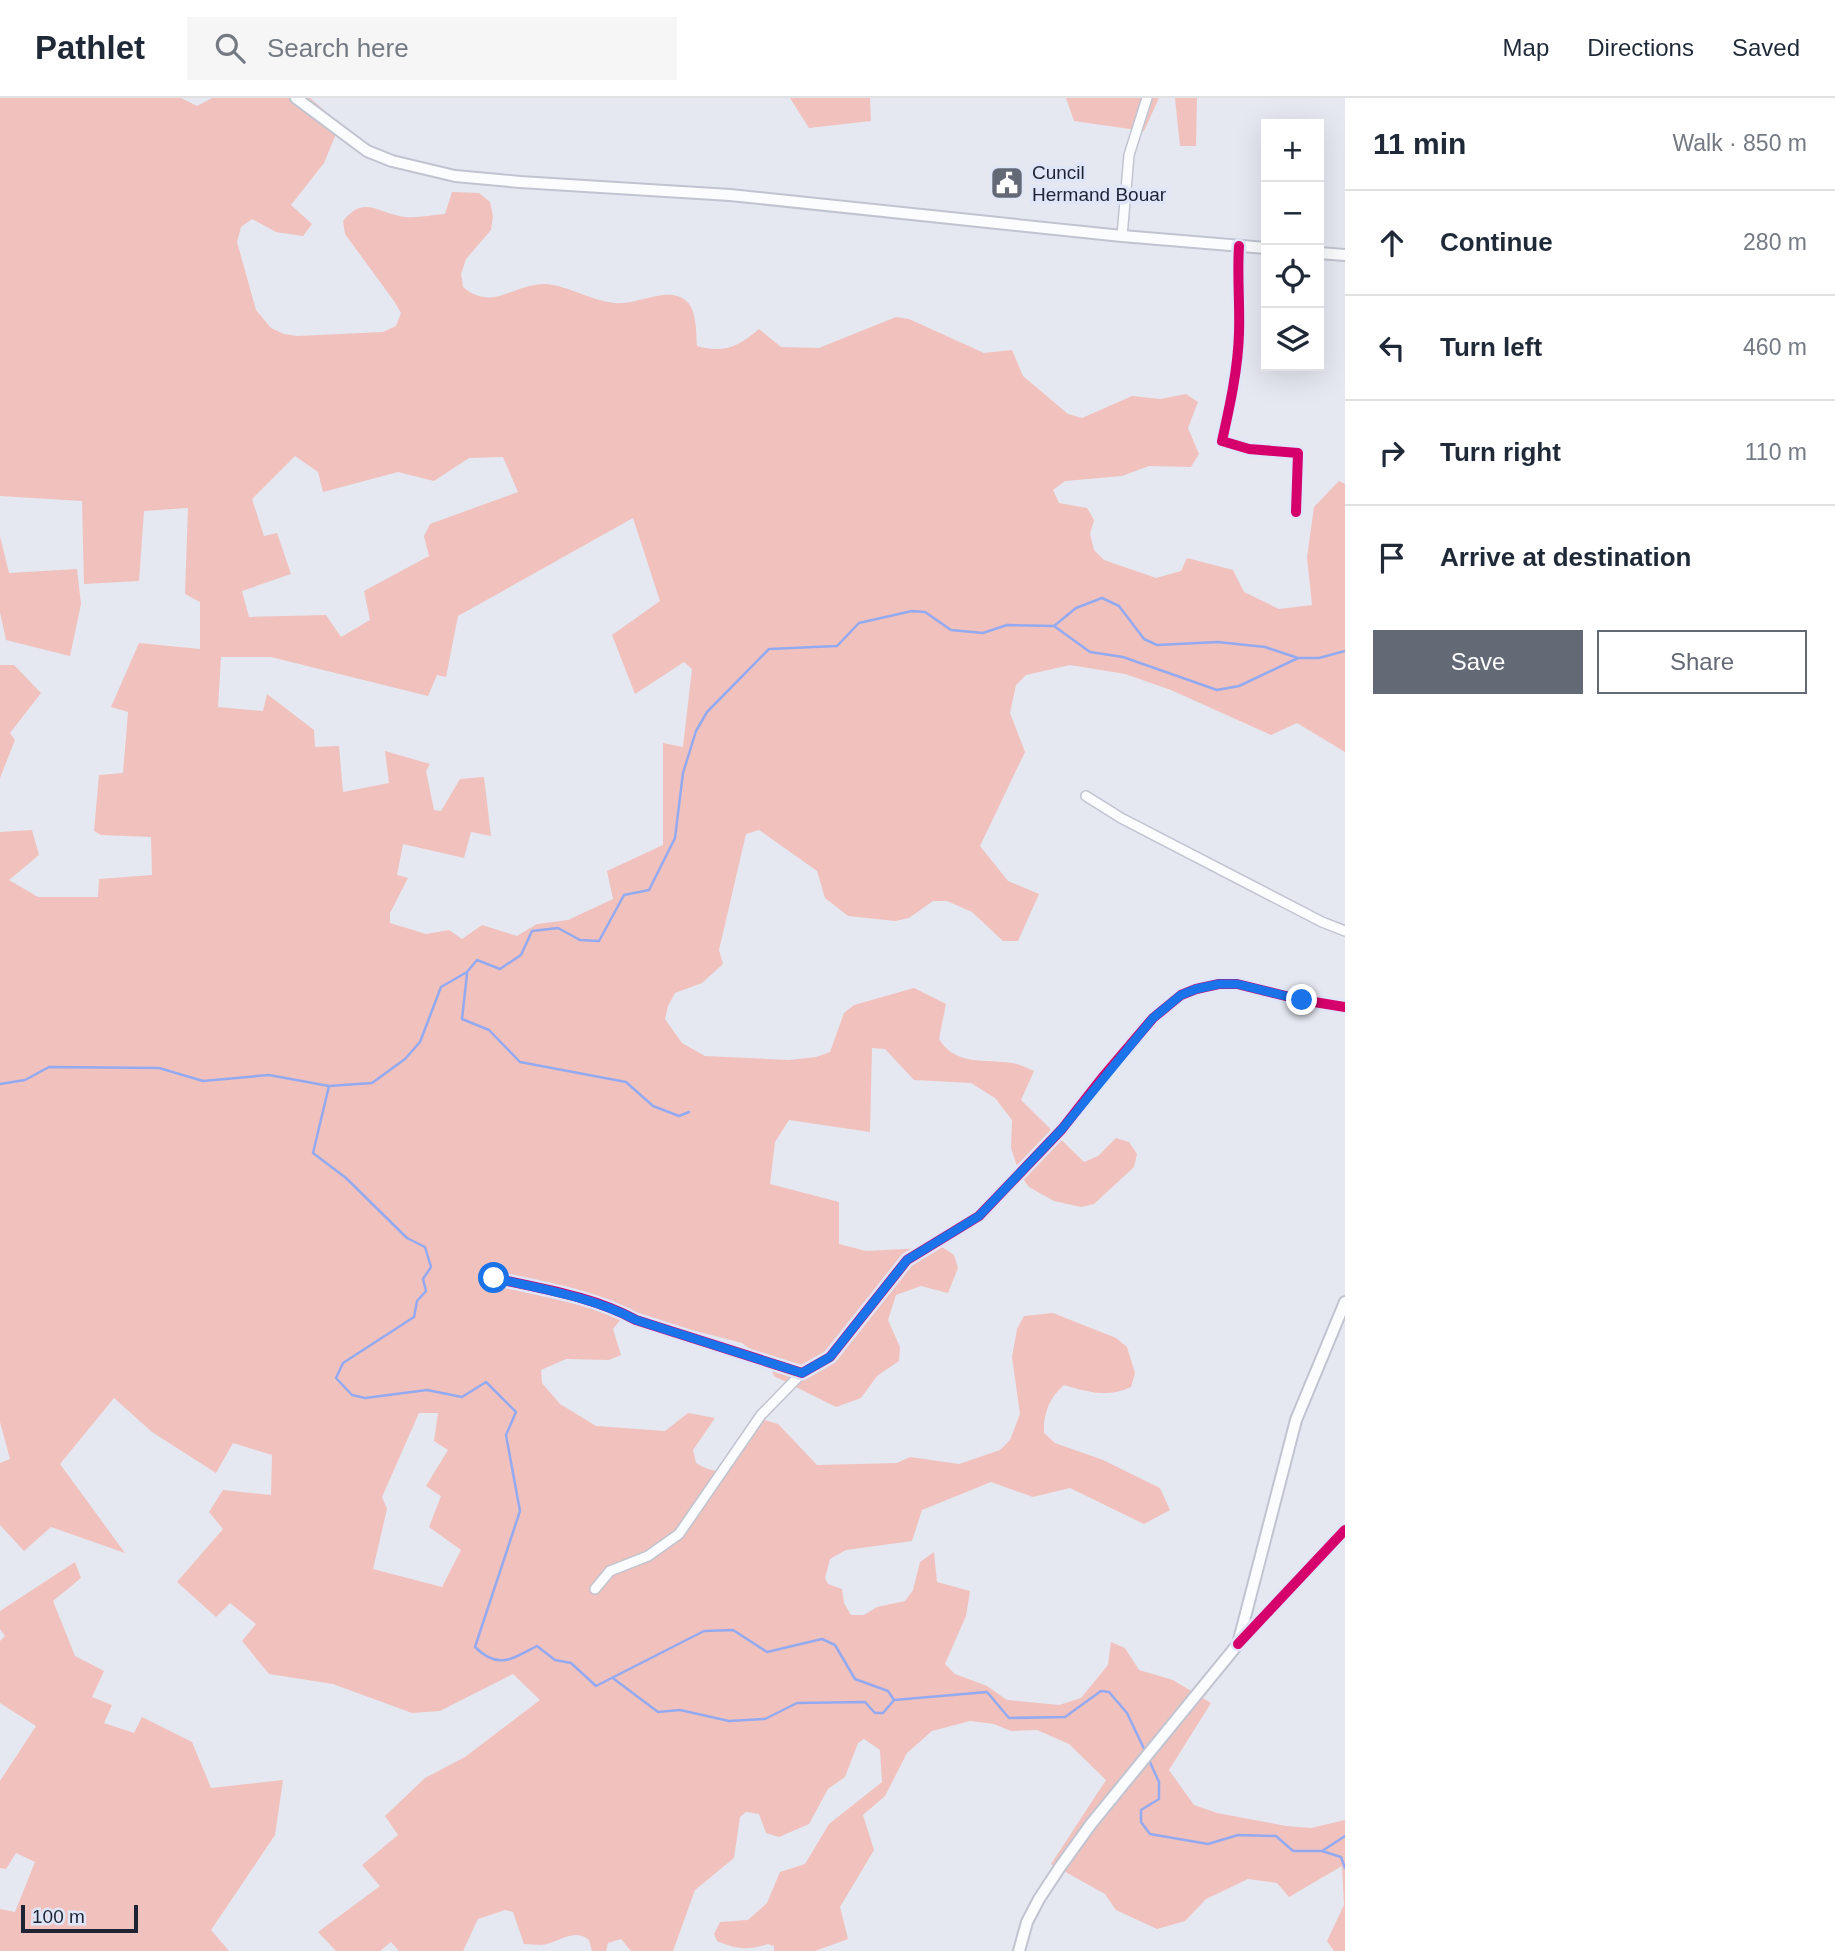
<!DOCTYPE html>
<meta charset="utf-8">
<style>
:root{--surface:#fff;--page:#f6f6f7;--text:#1f2937;--muted:#747a83;--line:#e0e1e3;--accent:#646976}
body{margin:0;font-family:Arial,sans-serif;background:var(--page);color:var(--text)}
.controls{position:absolute;right:21px;top:21px;display:grid;overflow:hidden;border-radius:0px;box-shadow:0 7px 28px #0002}
.controls button{width:63px;height:63px;display:grid;place-items:center;padding:0;border:0;border-bottom:2px solid var(--line);background:var(--surface);color:var(--text);font:35px sans-serif}
.scale{position:absolute;left:21px;bottom:18px;width:117px;box-sizing:border-box;padding-left:7px;border:4px solid #1e2433;border-top:0;font-size:19px;line-height:24px;white-space:nowrap;color:#1e2433;-webkit-text-stroke:5px #dfe6f7;paint-order:stroke}
.stop{position:absolute;width:21px;height:21px;margin:-16px;border:5px solid #1a73e8;border-radius:50%;background:#fff}
.stop.end{background:#1a73e8;border-color:#fff;box-shadow:0 2px 7px #0008}
.list{margin:0;padding:0;list-style:none}
h2{display:flex;justify-content:space-between;align-items:center;height:91px;margin:0;padding:0 28px;font-size:30px}
h2 small{font-size:23px;font-weight:400;color:var(--muted)}
.list li{display:grid;grid-template-columns:46px 1fr auto;gap:21px;align-items:center;box-sizing:border-box;height:105px;padding:0 28px;border-top:2px solid var(--line)}
.list b{display:block;font-size:26px;white-space:nowrap}
.list em{font-size:23px;font-style:normal;color:var(--muted)}
.actions{display:flex;gap:14px;padding:21px 28px}
.actions a{flex:1;padding:16px 0;border:2px solid var(--accent);border-radius:0px;text-align:center;font-size:24px;color:var(--accent)}
.actions .main{background:var(--accent);color:#fff}
.icon{flex:none;width:38px;height:38px;fill:none;stroke:currentColor;stroke-width:2;stroke-linecap:round;stroke-linejoin:round}
.map{position:relative;flex:none;width:1345px;height:1853px;overflow:hidden}
header{display:flex;align-items:center;gap:42px;box-sizing:border-box;height:98px;padding:0 35px;background:var(--surface);border-bottom:2px solid var(--line)}
header strong{font-size:33px}
nav{display:flex;gap:38px;margin-inline-start:auto;font-size:24px}
.search{width:490px;height:63px;background:var(--page);display:flex;align-items:center;gap:18px;box-sizing:border-box;padding:0 24px;border-radius:0px;color:var(--muted);font-size:26px}
main{display:flex}
aside{flex:1;background:var(--surface)}
.map>svg:first-child{display:block}
</style>
<header>
<strong>Pathlet</strong>
<div class="search"><svg class="icon" aria-label="search" viewBox="0 0 24 24"><circle cx="10" cy="10" r="6"/><path d="M15 15l6 6"/></svg>Search here</div>
<nav><a>Map</a><a>Directions</a><a>Saved</a></nav>
</header>
<main>
<div class="map">
<svg width="1345" height="1853" viewBox="0 0 1345 1853">
<rect width="100%" height="100%" fill="#e5e8f1"/>
<path fill="#f1c1bd" fill-rule="evenodd" d="M 0,0 L 181,0 L 197,8 L 212,0 L 310,0 L 340,26 L 324,65 L 291,107 L 312,126 L 303,138 L 276,134 L 252,121 L 241,129 L 237,144 L 256,212 L 271,230 L 284,236 L 297,238 L 383,234 L 396,228 L 401,215 L 394,203 L 345,136 L 343,123 C 365,96 378,116 405,119 C 418,120 432,117 445,116 L 452,94 L 479,95 L 490,104 L 493,118 L 491,132 L 466,161 L 461,176 L 463,189 C 493,214 513,186 544,186 C 570,187 597,207 623,205 C 641,204 670,189 685,202 C 697,210 696,235 697,248 C 725,256 739,248 759,231 L 781,249 L 819,250 L 896,219 L 909,221 L 984,255 L 1012,252 L 1023,278 L 1068,316 L 1082,320 L 1132,298 L 1160,301 L 1186,296 L 1198,304 L 1188,330 L 1199,356 L 1191,369 L 1149,368 L 1122,378 L 1065,383 L 1053,392 L 1059,405 L 1087,410 L 1094,422 L 1090,436 L 1094,452 L 1104,462 L 1156,480 L 1181,473 L 1187,460 L 1233,472 L 1244,494 L 1279,511 L 1312,507 L 1307,459 L 1314,409 L 1339,383 L 1345,386 L 1345,654 L 1297,625 L 1271,637 L 1171,592 L 1125,576 L 1070,567 L 1026,577 L 1016,587 L 1010,615 L 1025,654 L 980,748 L 1008,783 L 1039,796 L 1018,843 L 1003,843 L 972,814 L 947,803 L 933,803 L 909,820 L 895,823 L 848,818 L 825,800 L 817,773 L 759,732 L 746,736 L 719,852 L 723,866 L 702,885 L 675,895 L 668,908 L 665,921 L 682,945 L 705,958 L 789,962 L 816,959 L 830,954 L 844,915 L 854,907 L 914,890 L 946,906 L 939,941 C 955,968 985,961 1012,965 C 1019,966 1027,970 1034,973 L 1021,1002 L 1084,1064 L 1098,1058 L 1116,1040 L 1129,1044 L 1137,1056 L 1134,1069 L 1094,1106 L 1081,1109 L 1054,1103 L 1029,1089 L 1020,1077 L 1011,1050 L 1012,1022 L 995,1000 L 971,985 L 914,982 L 885,951 L 872,950 L 870,1034 L 789,1022 L 775,1044 L 770,1086 L 839,1104 L 839,1146 L 866,1153 L 942,1149 L 954,1157 L 958,1170 L 948,1195 L 921,1188 L 896,1197 L 888,1222 L 900,1249 L 899,1263 L 877,1278 L 861,1300 L 836,1309 L 774,1278 L 768,1264 L 742,1245 L 634,1217 L 621,1221 L 613,1231 L 621,1257 L 609,1262 L 566,1261 L 541,1272 L 542,1285 L 560,1306 L 596,1328 L 665,1333 L 688,1315 L 715,1320 L 693,1352 L 696,1365 C 738,1390 733,1349 751,1325 L 765,1322 L 778,1326 L 817,1367 L 897,1365 L 910,1359 L 959,1366 L 1000,1352 L 1010,1342 L 1020,1316 L 1012,1259 L 1017,1231 L 1024,1218 L 1053,1215 L 1116,1240 L 1127,1249 L 1135,1275 L 1131,1289 C 1108,1300 1087,1294 1064,1287 C 1049,1300 1043,1316 1044,1335 L 1055,1345 L 1103,1362 L 1160,1390 L 1170,1412 L 1144,1426 L 1070,1390 L 1033,1399 L 991,1384 L 922,1412 L 912,1443 L 846,1452 L 830,1461 L 825,1480 L 828,1486 L 842,1491 L 844,1505 L 851,1517 L 864,1517 L 877,1509 L 905,1503 L 913,1492 L 920,1464 L 934,1454 L 937,1484 L 970,1493 L 966,1518 L 945,1566 L 955,1576 L 987,1588 L 1007,1602 L 1059,1607 L 1081,1600 L 1108,1567 L 1111,1544 L 1125,1550 L 1139,1572 L 1173,1582 L 1211,1605 L 1169,1672 L 1194,1707 L 1217,1715 L 1286,1728 L 1311,1730 L 1345,1722 L 1345,1853 L 1334,1853 L 1327,1843 L 1344,1807 L 1342,1768 L 1289,1799 L 1277,1785 L 1248,1781 L 1206,1801 L 1185,1823 L 1157,1831 L 1116,1812 L 1105,1796 L 1051,1766 L 1106,1682 L 1069,1646 L 1037,1632 L 1011,1633 L 994,1626 L 970,1623 L 932,1633 L 907,1655 L 885,1698 L 863,1717 L 874,1752 L 840,1809 L 848,1841 L 815,1853 L 774,1853 L 774,1848 L 768,1846 C 748,1853 736,1851 717,1843 L 714,1836 L 720,1824 L 748,1822 L 767,1805 L 780,1774 L 805,1766 L 829,1726 L 882,1684 L 880,1652 L 864,1641 L 858,1645 L 845,1679 L 828,1691 L 809,1726 L 779,1739 L 766,1735 L 759,1716 L 746,1714 L 740,1719 L 734,1760 L 695,1792 L 673,1853 L 631,1853 L 621,1841 L 608,1845 L 606,1853 L 592,1853 L 589,1842 C 572,1829 558,1846 541,1847 C 535,1847 529,1846 524,1846 L 513,1814 L 505,1812 L 478,1821 L 463,1853 L 399,1853 L 391,1844 L 380,1853 L 336,1853 L 318,1834 L 380,1788 L 362,1767 L 398,1737 L 385,1718 L 425,1680 L 465,1659 L 540,1602 L 513,1576 L 440,1613 L 412,1615 L 333,1586 L 269,1576 L 242,1543 L 256,1526 L 230,1505 L 216,1519 L 177,1484 L 223,1431 L 209,1414 L 223,1392 L 271,1397 L 272,1357 L 233,1345 L 216,1375 L 152,1334 L 114,1300 L 60,1366 L 125,1455 L 51,1429 L 24,1453 L 0,1427 L 0,1365 L 10,1361 L 0,1324 L 0,734 L 32,732 L 39,757 L 9,782 L 38,799 L 98,799 L 99,781 L 152,777 L 151,739 L 101,737 L 94,733 L 99,677 L 123,675 L 128,614 L 111,609 L 139,545 L 200,551 L 200,504 L 185,496 L 188,410 L 144,413 L 139,483 L 84,486 L 82,403 L 0,398 ZM 295,358 L 318,374 L 323,394 L 398,374 L 434,383 L 469,360 L 503,359 L 518,394 L 430,426 L 424,438 L 429,458 L 364,493 L 370,522 L 341,539 L 326,517 L 249,519 L 242,493 L 291,476 L 277,435 L 264,438 L 252,401 ZM 633,420 L 660,503 L 612,537 L 635,596 L 684,564 L 692,571 L 683,649 L 663,645 L 663,747 L 607,773 L 613,801 L 568,822 L 537,826 L 517,838 L 482,827 L 462,841 L 449,832 L 426,836 L 390,825 L 390,815 L 408,780 L 397,777 L 403,746 L 464,760 L 471,734 L 491,738 L 484,679 L 460,681 L 441,713 L 434,712 L 426,673 L 430,666 L 385,653 L 389,685 L 343,694 L 339,648 L 315,649 L 314,632 L 267,596 L 263,613 L 218,609 L 221,559 L 271,559 L 428,598 L 437,577 L 446,579 L 458,518 ZM 419,1315 L 438,1315 L 434,1343 L 448,1352 L 426,1388 L 441,1398 L 429,1429 L 461,1452 L 442,1489 L 373,1471 L 387,1411 L 382,1399 Z
M 790,0 L 870,0 L 871,23 L 809,30 Z
M 1066,0 L 1159,0 L 1144,33 L 1074,23 Z
M 1175,0 L 1197,0 L 1196,48 L 1180,48 Z
M 0,438 L 9,475 L 77,471 L 81,506 L 70,558 L 6,542 L 0,514 Z
M 0,567 L 14,567 L 41,595 L 10,635 L 15,642 L 0,680 Z
M 75,1464 L 81,1480 L 53,1503 L 75,1558 L 104,1573 L 92,1599 L 112,1607 L 104,1625 L 134,1635 L 142,1619 L 192,1644 L 211,1690 L 283,1682 L 275,1737 L 211,1832 L 229,1853 L 0,1853 L 0,1811 L 15,1814 L 35,1764 L 16,1755 L 6,1771 L 0,1770 L 0,1683 L 36,1628 L 0,1605 L 0,1543 L 5,1538 L 0,1531 L 0,1513 Z"/>
<g fill="none" stroke-linecap="round" stroke-linejoin="round">
<path stroke="#94aaf0" stroke-width="2.5" d="M 1054,528 L 1076,510 L 1102,500 L 1119,508 L 1144,541 L 1157,547 L 1218,544 L 1265,549 L 1298,560
M 467,876 L 462,921 L 489,932 L 520,964 L 626,984 L 653,1008 L 679,1018 L 689,1014
M 0,986 L 25,982 L 49,969 L 159,970 L 203,983 L 269,977 L 329,988 L 313,1055 L 346,1080 L 407,1140 L 425,1149 L 431,1169 L 423,1181 L 426,1193 L 417,1203 L 414,1219 L 343,1265 L 336,1280 L 352,1297 L 365,1300 L 427,1292 L 462,1299 L 486,1284 L 516,1314 L 506,1337 L 520,1413 L 475,1549 C 498,1572 512,1561 537,1548 L 555,1562 L 571,1565 L 596,1588 L 704,1533 L 733,1532 L 767,1554 L 822,1541 L 835,1547 L 855,1581 L 888,1593 L 894,1602
M 329,988 L 372,985 L 405,961 L 420,944 L 441,889 L 467,874 L 477,862 L 500,871 L 521,857 L 532,833 L 558,830 L 580,842 L 599,843 L 624,797 L 649,792 L 675,740 L 683,675 L 696,633 L 707,614 L 769,551 L 837,548 L 859,525 L 912,513 L 925,514 L 951,532 L 983,535 L 1007,527 L 1054,528 L 1090,554 L 1123,559 L 1217,592 L 1239,588 L 1298,560 L 1319,560 L 1345,553
M 614,1581 L 658,1614 L 680,1612 L 729,1623 L 765,1621 L 797,1605 L 865,1604 L 875,1615 L 883,1615 L 894,1602 L 987,1594 L 1009,1620 L 1065,1619 L 1101,1593 L 1109,1594 L 1127,1615 L 1146,1655
M 1149,1662 L 1159,1684 L 1159,1701 L 1141,1712 L 1141,1724 L 1150,1736 L 1208,1746 L 1238,1737 L 1276,1738 L 1293,1753 L 1322,1753 L 1345,1738
M 1322,1753 L 1341,1759 L 1345,1770"/>
<defs>
<path id="minor" d="M 1122,138 L 1129,57 L 1147,0
M 1239,148 C 1237,178 1240,205 1239,235 C 1238,271 1230,307 1222,343 L 1249,351 L 1298,355 L 1296,414
M 1086,698 L 1121,720 L 1322,824 L 1345,833
M 494,1180 C 542,1191 592,1198 636,1222 L 802,1275 L 830,1259 L 907,1162 L 979,1118 L 1062,1031 L 1102,980 L 1153,920 L 1181,897 L 1196,891 L 1219,886 L 1237,886 L 1302,902 L 1345,909
M 595,1491 L 610,1473 L 648,1458 L 679,1436 L 761,1317 L 802,1275
M 1238,1546 L 1345,1432"/>
<path id="major" d="M 296,0 L 367,53 L 392,63 L 455,78 L 520,84 L 730,97 L 1122,138 L 1266,150
M 1319,155 L 1345,157
M 1019,1853 L 1027,1824 L 1039,1801 L 1060,1769 L 1091,1726 L 1238,1546 L 1296,1322 L 1345,1204"/>
</defs>
<use href="#minor" stroke="#c0c4d0" stroke-width="12"/>
<use href="#major" stroke="#c0c4d0" stroke-width="14"/>
<use href="#minor" stroke="#fbfcfd" stroke-width="9"/>
<use href="#major" stroke="#fbfcfd" stroke-width="10"/>
<defs>
<path id="cycleway" d="M 1239,148 C 1237,178 1240,205 1239,235 C 1238,271 1230,307 1222,343 L 1249,351 L 1298,355 L 1296,414
M 494,1180 C 542,1191 592,1198 636,1222 L 802,1275 L 830,1259 L 907,1162 L 979,1118 L 1062,1031 L 1102,980 L 1153,920 L 1181,897 L 1196,891 L 1219,886 L 1237,886 L 1302,902 L 1345,909
M 1238,1546 L 1345,1432"/>
</defs>
<use href="#cycleway" stroke="#dfe6f7" stroke-width="15"/>
<use href="#cycleway" stroke="#d6006c" stroke-width="10"/>
</g>
<g fill="none" stroke-linecap="round" stroke-linejoin="round">
<path stroke="#1a73e8" stroke-width="9" d="M 494,1180 C 542,1191 592,1199 636,1222 L 802,1275 L 830,1259 L 907,1162 L 979,1118 L 1062,1031 L 1153,920 L 1181,897 L 1196,891 L 1219,886 L 1237,886 L 1302,902"/>
</g>
<defs>
<symbol id="civic-square" viewBox="-11 -11 22 22"><rect x="-9" y="-9" width="18" height="18" rx="4" fill="#646976" stroke="#dfe6f7"/><path d="M-.6-6.5H3V-4.5H.6V-3L4-1V1h2V6H-6V1h2V-1L-.6-3ZM-1.2 2.5V6h2.4V2.5Z" fill="#fff"/></symbol>
</defs>
<g fill-rule="evenodd">
<use href="#civic-square" x="988" y="66" width="38" height="38"/>
</g>
<g text-anchor="middle" dominant-baseline="central" stroke-width="7" stroke-linejoin="round" paint-order="stroke">
<g font-size="19" fill="#1e2433" stroke="#dfe6f7" text-anchor="start">
<text x="1032" y="74">Cuncil<tspan x="1032" dy="22">Hermand Bouar</tspan></text>
</g>
</g>
</svg>
<div class="controls">
<button>+</button>
<button>−</button>
<button><svg class="icon" aria-label="locate" viewBox="0 0 24 24"><circle cx="12" cy="12" r="6"/><path d="M12 2v4M12 18v4M2 12h4M18 12h4"/></svg></button>
<button><svg class="icon" aria-label="layers" viewBox="0 0 24 24"><path d="M12 4l9 5-9 5-9-5zM3 14l9 5 9-5"/></svg></button>
</div>
<div class="scale">100 m</div>
<div class="stop" style="left:494px;top:1180px"></div>
<div class="stop end" style="left:1302px;top:902px"></div>
</div>
<aside>
<h2>11 min<small>Walk · 850 m</small></h2>
<ul class="list">
<li><svg class="icon" aria-label="ahead" viewBox="0 0 24 24"><path d="M12 20V5M6 11l6-6 6 6"/></svg><div><b>Continue</b></div><em>280 m</em></li>
<li><svg class="icon" aria-label="left" viewBox="0 0 24 24"><path d="M17 20v-9H6M10 6l-5 5 5 5"/></svg><div><b>Turn left</b></div><em>460 m</em></li>
<li><svg class="icon" aria-label="right" viewBox="0 0 24 24"><path d="M7 20v-9h11M14 6l5 5-5 5"/></svg><div><b>Turn right</b></div><em>110 m</em></li>
<li><svg class="icon" aria-label="arrive" viewBox="0 0 24 24"><path d="M6 21V4h12l-3 4 3 4H6"/></svg><div><b>Arrive at destination</b></div></li>
</ul>
<div class="actions"><a class="main">Save</a><a>Share</a></div>
</aside>
</main>
